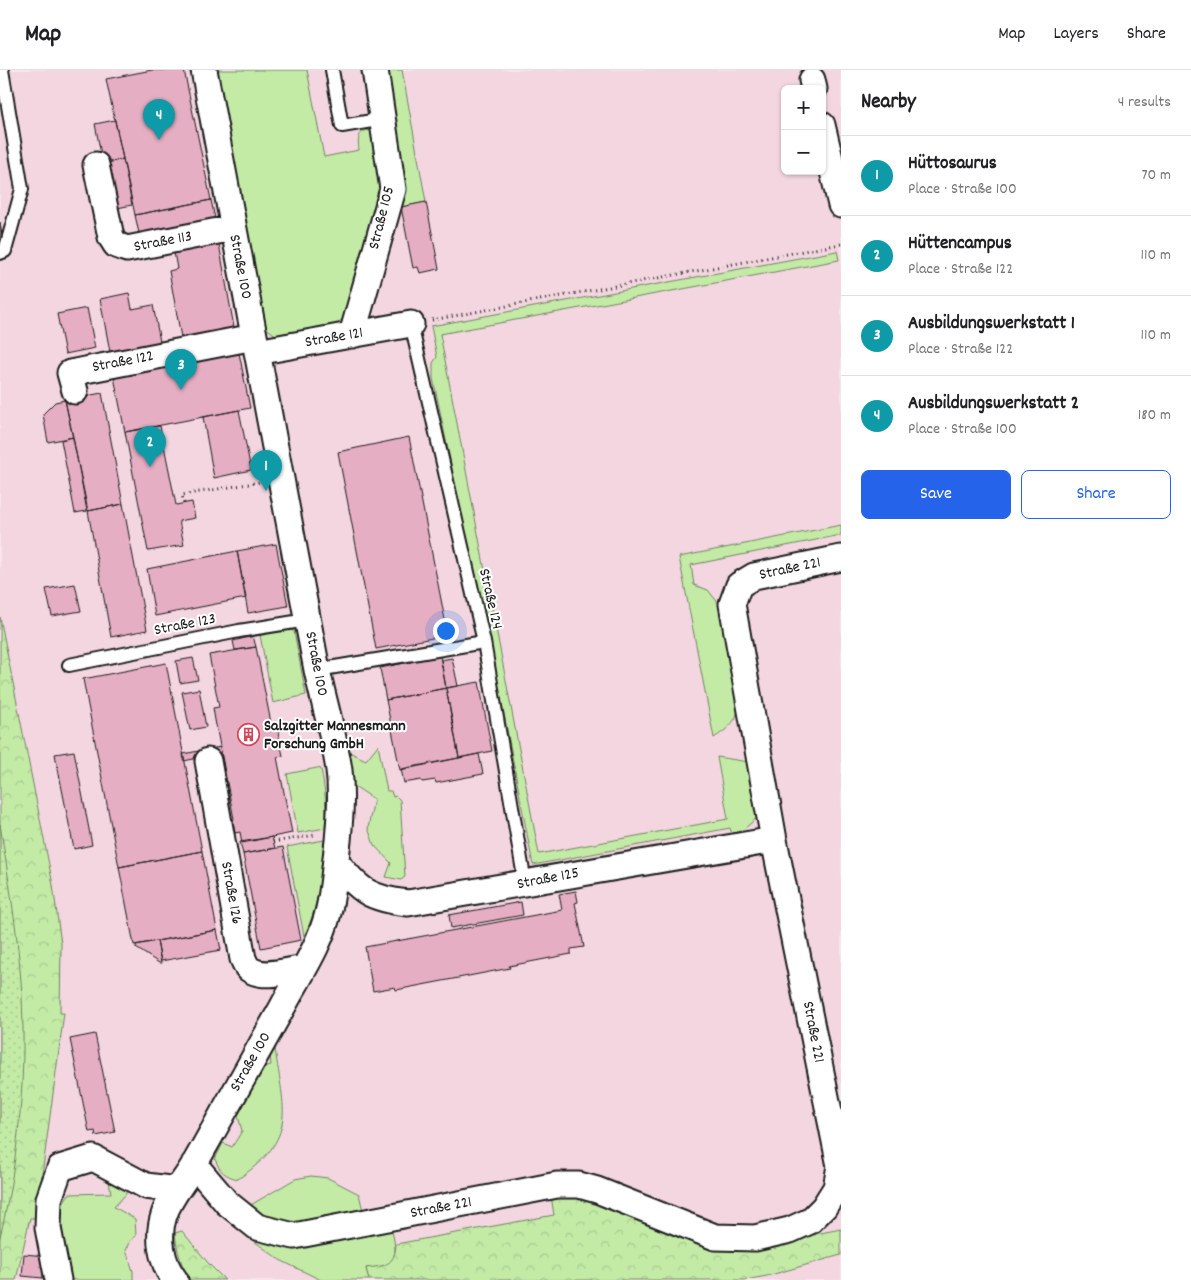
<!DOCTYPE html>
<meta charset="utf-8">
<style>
:root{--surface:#fff;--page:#f6f6f6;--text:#202124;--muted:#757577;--line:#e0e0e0;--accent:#2563eb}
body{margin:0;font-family:Dekko,sans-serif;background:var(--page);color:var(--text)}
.controls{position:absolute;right:15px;top:15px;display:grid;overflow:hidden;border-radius:8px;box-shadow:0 1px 4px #0004}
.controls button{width:45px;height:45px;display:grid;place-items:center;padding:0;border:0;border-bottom:1px solid var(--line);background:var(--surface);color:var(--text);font:25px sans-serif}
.you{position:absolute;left:445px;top:560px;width:18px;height:18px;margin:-12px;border:4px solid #fff;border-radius:50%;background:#1a73e8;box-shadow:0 0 0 8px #1a73e833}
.badge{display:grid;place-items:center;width:32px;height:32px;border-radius:50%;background:var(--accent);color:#fff;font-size:16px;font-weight:700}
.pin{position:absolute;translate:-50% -41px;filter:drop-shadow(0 1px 2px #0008)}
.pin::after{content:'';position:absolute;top:26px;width:18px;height:15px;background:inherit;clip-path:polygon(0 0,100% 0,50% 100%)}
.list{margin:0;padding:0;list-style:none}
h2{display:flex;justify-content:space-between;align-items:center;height:65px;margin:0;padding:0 20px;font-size:21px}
h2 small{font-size:16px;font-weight:400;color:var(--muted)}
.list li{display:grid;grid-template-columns:32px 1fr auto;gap:15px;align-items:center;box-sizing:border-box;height:80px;padding:0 20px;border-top:1px solid var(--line)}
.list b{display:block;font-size:19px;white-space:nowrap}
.list p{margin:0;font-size:16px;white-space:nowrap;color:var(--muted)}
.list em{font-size:16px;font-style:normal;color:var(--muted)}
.actions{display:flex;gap:10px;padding:15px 20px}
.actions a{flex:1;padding:11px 0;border:1px solid var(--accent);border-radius:8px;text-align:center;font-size:18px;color:var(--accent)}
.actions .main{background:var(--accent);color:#fff}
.map{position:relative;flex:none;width:841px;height:1210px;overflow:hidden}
header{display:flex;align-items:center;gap:30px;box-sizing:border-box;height:70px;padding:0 25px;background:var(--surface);border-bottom:1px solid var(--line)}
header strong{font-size:24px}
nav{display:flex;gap:28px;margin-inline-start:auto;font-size:18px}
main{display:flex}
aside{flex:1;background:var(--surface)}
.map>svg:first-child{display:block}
</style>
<header>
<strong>Map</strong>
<nav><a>Map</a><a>Layers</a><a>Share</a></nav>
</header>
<main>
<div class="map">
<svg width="841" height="1210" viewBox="0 0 841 1210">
<defs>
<pattern id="forest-crowns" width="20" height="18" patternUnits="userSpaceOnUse" patternTransform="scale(1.25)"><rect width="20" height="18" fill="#c3eba6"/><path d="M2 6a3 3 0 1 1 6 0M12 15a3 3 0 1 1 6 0" fill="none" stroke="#a7c98e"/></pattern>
<pattern id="park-dots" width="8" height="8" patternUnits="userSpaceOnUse" patternTransform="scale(1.25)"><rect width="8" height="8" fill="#c3eba6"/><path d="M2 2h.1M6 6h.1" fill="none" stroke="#a7c98e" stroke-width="1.8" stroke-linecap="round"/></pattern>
</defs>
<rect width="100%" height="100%" fill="#f8e7ed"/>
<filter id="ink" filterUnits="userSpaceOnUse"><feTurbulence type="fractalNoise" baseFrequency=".02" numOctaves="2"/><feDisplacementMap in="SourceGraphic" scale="10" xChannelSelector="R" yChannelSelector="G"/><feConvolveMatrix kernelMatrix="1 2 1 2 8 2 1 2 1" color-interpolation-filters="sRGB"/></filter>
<g filter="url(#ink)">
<path fill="#f3d6e0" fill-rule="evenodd" d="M 0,0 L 841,0 L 841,1210 L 0,1210 ZM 785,19 L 822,19 L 822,101 L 785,101 Z"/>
<path fill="#c3eba6" stroke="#708461" d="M 216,0 L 307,0 L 324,87 L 359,80 C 357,67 359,58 374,61 L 382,113 L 345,247 L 334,256 L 284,266 L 277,266 L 266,258 Z
M 384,0 L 402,0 L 426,132 L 401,137 L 401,89 Z
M 837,181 L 839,190 L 440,264 L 539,784 L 728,749 L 717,687 L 749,692 L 759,746 L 743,760 L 732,764 L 730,758 L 533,795 L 488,561 L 486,561 L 433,308 L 433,293 L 437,287 L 431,256 Z
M 841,455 L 841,465 L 691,495 L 694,515 L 708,520 L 719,534 L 738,635 C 739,651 726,660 714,668 L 679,487 Z
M 288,560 L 294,561 L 306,625 L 273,633 L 260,565 Z
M 378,675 L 387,721 L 391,721 L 393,727 L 396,726 L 400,730 L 405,807 L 401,810 L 386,807 L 391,793 L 374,775 L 368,758 L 374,729 L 353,715 L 347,681 L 366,690 Z
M 317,698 L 321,699 C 325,719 327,738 325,758 L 298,763 L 287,704 Z
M 324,770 C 322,802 319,837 304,866 L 287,777 Z
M 275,979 C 284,1041 298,1068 238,1109 C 225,1106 220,1102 215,1089 L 223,1073 L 232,1077 L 242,1061 L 238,1046 L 258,1008 C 259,999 262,997 271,995 L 270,986 Z
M 311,1106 L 328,1108 L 359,1124 L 364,1145 L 277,1156 L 249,1136 L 295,1109 Z
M 116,1110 L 126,1119 L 126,1124 L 114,1137 L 135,1149 L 136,1166 L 130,1171 L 129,1175 L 126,1180 L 133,1201 L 133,1210 L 65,1210 L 59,1139 L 69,1124 L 111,1123 L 109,1111 Z
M 391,1157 C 394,1170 401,1192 383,1196 C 378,1198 372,1197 366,1198 L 369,1210 L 321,1210 L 280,1190 L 247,1166 L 248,1164 L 276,1175 L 284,1175 Z"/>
<path fill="url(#forest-crowns)" stroke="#708461" d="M 0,547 L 53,815 L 61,874 L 60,943 L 64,943 L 38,1134 L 34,1148 L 30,1148 L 16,1210 L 0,1210 Z
M 569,1123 L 739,1179 L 841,1159 L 841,1185 L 767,1206 L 745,1210 L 369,1210 L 366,1198 C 384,1196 395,1196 396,1174 L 554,1145 L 551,1126 Z
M 182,1161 L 209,1194 L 225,1210 L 190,1210 C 181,1195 177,1181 175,1163 Z"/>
<path fill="url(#park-dots)" stroke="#708461" d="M 0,754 C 8,806 17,858 21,911 C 27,996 20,1084 0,1167 Z"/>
<path fill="#e6aec3" stroke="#1c1c1c" d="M 152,0 L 184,0 L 211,130 L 135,145 L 106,9 Z
M 115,50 L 123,89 L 103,94 L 95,54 Z
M 123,89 L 132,135 L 112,139 L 103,94 Z
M 211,130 L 216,153 L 140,168 L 135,145 Z
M 426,132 L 439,199 L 420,203 L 418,197 L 413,198 L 401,137 Z
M 0,152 L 2,166 L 0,175 Z
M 219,174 L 235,263 L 182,273 L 169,201 L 177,199 L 174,182 Z
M 129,223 L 132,239 L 153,235 L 161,277 L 111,287 L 100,229 Z
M 87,238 L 95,278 L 65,284 L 57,244 Z
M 238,278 L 250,338 L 125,362 L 113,302 Z
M 102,323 L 123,434 L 88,441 L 65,330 Z
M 65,330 L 73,367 L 48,372 L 43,344 L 55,332 Z
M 239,340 L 251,400 L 214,408 L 203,347 Z
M 160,356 L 176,435 L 192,432 L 195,448 L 179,451 L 184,475 L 148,481 L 125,362 Z
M 73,367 L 87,441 L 75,443 L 61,370 Z
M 409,367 L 448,565 L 376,579 L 338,382 Z
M 123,434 L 147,560 L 111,567 L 88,441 Z
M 276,474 L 288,536 L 248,543 L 237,481 Z
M 237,481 L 246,528 L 155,546 L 147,499 Z
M 75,514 L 81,541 L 52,546 L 46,519 Z
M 253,566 L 256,577 L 235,580 L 233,571 Z
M 256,577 L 271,653 L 276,652 L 283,686 L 277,687 L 292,763 L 242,773 L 240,762 L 235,763 L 233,750 L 234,749 L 215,650 L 213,638 L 219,637 L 209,585 Z
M 440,586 L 446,618 L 386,630 L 380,598 Z
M 193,588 L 198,610 L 180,613 L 176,591 Z
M 452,588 L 458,616 L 446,618 L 441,590 Z
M 166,593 L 202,781 L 119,797 L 83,609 Z
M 479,612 L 492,681 L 459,688 L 446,618 Z
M 446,618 L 459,688 L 400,700 L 386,630 Z
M 199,619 L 206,657 L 190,660 L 182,622 Z
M 220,677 L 221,683 L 184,691 L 183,684 Z
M 74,681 L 92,775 L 74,779 L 55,684 Z
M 479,684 L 483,704 L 436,713 L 435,710 L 422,712 L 421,710 L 404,713 L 401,699 Z
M 272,767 L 275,778 L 243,784 L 240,772 Z
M 283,777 L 301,870 L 261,878 L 243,784 Z
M 202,781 L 217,860 L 134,875 L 119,797 Z
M 576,821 L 578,832 L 575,833 L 584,877 L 571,879 L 571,884 L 509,896 L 510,898 L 396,920 L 395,917 L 373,921 L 365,877 L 562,840 L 559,824 Z
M 521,832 L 523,845 L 451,858 L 449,845 Z
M 217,860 L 221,880 L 161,891 L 157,871 Z
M 157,871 L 161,893 L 159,893 L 136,878 L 136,875 Z
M 95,964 L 115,1062 L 96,1066 L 95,1061 L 89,1062 L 70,969 Z
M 24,1184 L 45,1186 L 43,1208 L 22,1206 Z"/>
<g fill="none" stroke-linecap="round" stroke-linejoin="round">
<defs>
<path id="service" d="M 332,0 L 342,56 L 384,49
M 0,183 L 5,181 L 22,119 L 2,0
M 411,254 L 484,572 L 525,813
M 69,595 L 239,561 L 307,550
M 317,600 L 484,572"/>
<path id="minor" d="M 812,10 L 814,19
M 822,55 L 841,135
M 96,95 L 111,167 L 116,175 L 127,179 L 233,158
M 352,265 L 393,119 L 375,0
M 257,282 L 411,254
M 75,321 L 70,303 L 254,267
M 208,691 L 243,889 C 245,892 246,897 249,899 C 263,909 288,901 304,898
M 336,791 C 359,821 371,829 408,833 L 774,770
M 194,1094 L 227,1133 L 257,1157 L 294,1166 L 557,1115 L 579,1115 L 597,1120 L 715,1167 L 755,1168 L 790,1160 L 810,1151 L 824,1137 L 836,1118 L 840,1096 L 774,770 L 732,534 L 739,515 L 754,506 L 841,488
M 58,1210 L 48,1158 L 49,1129 L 60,1098 L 93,1088 L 146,1116 L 177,1120
M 175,1210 C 161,1193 157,1166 164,1145 C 170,1126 185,1111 195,1093 C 224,1042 253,990 282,938 C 299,906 321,875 329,839 C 334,817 335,794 338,771 C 340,747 342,724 339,700 C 334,666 324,633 317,600 L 204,0"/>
</defs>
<use href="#service" stroke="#1c1c1c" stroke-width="16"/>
<use href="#minor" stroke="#1c1c1c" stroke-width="29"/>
<path stroke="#1c1c1c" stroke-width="3" stroke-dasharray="1 4" stroke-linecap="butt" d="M 432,250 L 841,174
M 184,433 L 182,425 L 260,412
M 273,772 L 316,765"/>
<use href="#service" stroke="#fff" stroke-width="12"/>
<use href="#minor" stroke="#fff" stroke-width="25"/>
</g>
</g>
<defs>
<symbol id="building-ring" viewBox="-11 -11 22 22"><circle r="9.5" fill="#fff" stroke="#d1495b" stroke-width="1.5"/><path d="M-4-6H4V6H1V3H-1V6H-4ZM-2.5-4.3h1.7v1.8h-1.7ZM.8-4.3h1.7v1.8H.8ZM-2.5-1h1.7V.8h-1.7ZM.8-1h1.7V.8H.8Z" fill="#d1495b"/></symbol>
</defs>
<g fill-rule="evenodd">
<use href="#building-ring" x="236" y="652" width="25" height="25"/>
</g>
<g text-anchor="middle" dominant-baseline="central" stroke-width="4" stroke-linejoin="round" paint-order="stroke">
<g font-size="16" fill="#1c1c1c" stroke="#fff">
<text transform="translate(382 148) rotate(-76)">Straße 105</text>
<text transform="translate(163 172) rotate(-11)">Straße 113</text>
<text transform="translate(240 197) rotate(79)">Straße 100</text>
<text transform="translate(334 268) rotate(-10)">Straße 121</text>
<text transform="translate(123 292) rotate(-11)">Straße 122</text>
<text transform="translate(790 499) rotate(-12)">Straße 221</text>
<text transform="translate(490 529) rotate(77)">Straße 124</text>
<text transform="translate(185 555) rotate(-11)">Straße 123</text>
<text transform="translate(316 594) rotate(79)">Straße 100</text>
<text transform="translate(548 809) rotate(-11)">Straße 125</text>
<text transform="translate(231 823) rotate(80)">Straße 126</text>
<text transform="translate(813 962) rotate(79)">Straße 221</text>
<text transform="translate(251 992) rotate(-60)">Straße 100</text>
<text transform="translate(441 1138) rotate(-11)">Straße 221</text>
</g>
<g font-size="16" font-weight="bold" fill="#1c1c1c" stroke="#fff" text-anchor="start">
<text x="264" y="656">Salzgitter Mannesmann<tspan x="264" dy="18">Forschung GmbH</tspan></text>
</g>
</g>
</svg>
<div class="controls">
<button>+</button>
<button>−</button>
</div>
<div class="you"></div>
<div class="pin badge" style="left:266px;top:421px;background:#0f9aa8">1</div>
<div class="pin badge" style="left:150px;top:397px;background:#0f9aa8">2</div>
<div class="pin badge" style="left:181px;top:320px;background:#0f9aa8">3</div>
<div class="pin badge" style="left:159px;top:70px;background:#0f9aa8">4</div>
</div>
<aside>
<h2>Nearby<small>4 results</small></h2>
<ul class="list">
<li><span class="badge" style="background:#0f9aa8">1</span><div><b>Hüttosaurus</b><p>Place · Straße 100</p></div><em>70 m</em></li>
<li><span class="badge" style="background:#0f9aa8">2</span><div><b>Hüttencampus</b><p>Place · Straße 122</p></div><em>110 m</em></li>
<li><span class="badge" style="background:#0f9aa8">3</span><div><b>Ausbildungswerkstatt 1</b><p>Place · Straße 122</p></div><em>110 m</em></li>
<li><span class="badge" style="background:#0f9aa8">4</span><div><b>Ausbildungswerkstatt 2</b><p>Place · Straße 100</p></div><em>180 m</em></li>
</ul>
<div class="actions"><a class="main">Save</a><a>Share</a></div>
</aside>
</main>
